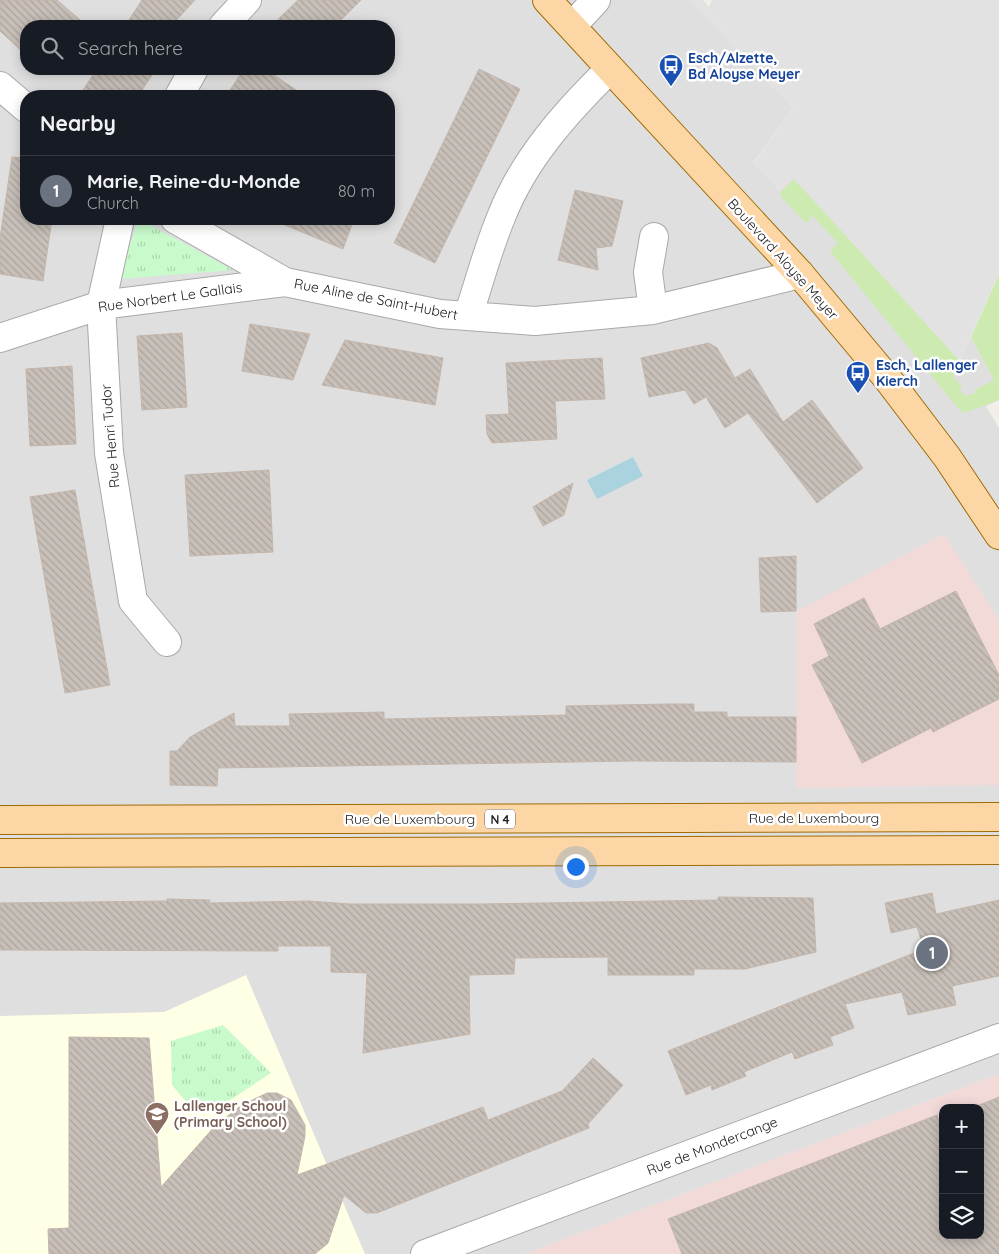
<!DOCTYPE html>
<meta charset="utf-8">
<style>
:root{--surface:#171b24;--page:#242831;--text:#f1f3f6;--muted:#9ea1a6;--line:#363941;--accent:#0f766e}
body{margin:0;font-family:Quicksand,sans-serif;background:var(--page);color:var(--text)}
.controls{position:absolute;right:15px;bottom:15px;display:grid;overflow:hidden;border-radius:10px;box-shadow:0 2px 12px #0003}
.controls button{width:45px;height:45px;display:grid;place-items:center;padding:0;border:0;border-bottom:1px solid var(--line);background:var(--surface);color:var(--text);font:25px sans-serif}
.you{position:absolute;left:575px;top:866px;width:18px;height:18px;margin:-12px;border:4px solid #fff;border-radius:50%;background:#1a73e8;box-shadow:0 0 0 8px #1a73e833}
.badge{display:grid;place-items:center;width:32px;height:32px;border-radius:50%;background:var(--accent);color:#fff;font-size:16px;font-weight:700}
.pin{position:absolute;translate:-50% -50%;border:2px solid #fff;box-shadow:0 1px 5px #0006}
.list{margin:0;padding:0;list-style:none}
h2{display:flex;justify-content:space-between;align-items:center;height:65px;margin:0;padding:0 20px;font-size:21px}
h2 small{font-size:16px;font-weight:400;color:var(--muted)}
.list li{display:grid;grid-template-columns:32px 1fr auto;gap:15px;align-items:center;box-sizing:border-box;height:70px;padding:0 20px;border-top:1px solid var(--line)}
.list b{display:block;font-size:19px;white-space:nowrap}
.list p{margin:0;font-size:16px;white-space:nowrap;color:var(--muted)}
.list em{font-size:16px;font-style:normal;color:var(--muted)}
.icon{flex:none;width:28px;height:28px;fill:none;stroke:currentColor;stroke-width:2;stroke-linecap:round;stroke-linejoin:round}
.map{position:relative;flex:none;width:999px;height:1254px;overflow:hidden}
.search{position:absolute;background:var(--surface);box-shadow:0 2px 12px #0003;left:20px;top:20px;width:375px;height:55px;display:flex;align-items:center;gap:12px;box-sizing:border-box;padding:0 18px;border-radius:20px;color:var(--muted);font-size:19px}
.panel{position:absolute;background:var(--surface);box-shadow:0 2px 12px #0003;left:20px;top:90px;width:375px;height:135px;border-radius:20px}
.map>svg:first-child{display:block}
</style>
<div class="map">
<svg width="999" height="1254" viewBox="0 0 999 1254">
<defs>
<pattern id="park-tufts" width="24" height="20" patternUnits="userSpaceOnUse" patternTransform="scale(1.25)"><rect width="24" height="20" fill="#c8facc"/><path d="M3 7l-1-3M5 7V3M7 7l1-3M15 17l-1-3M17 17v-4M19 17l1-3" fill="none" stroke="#acd6af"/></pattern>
<pattern id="building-back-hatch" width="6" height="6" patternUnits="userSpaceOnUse" patternTransform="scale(1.25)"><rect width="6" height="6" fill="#c7bfb8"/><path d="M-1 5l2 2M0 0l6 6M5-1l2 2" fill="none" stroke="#aba49e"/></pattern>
</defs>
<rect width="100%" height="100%" fill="#f2efe9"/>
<path fill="#e0dfdf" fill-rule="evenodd" d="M 0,0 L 690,0 L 793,108 L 753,163 L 794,178 L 960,361 L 971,337 L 999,389 L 999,400 L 986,406 L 999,428 L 999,1074 L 525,1254 L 0,1254 ZM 26,26 L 389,26 L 389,69 L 26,69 ZM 26,96 L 389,96 L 389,219 L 26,219 Z"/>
<path fill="#f2dad9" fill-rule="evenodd" d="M 944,534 L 999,620 L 999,785 L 796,788 L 797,611 Z
M 999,1074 L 999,1254 L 525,1254 ZM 943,1108 L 980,1108 L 980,1235 L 943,1235 Z"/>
<path fill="#ffffe5" d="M 246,975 L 365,1254 L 0,1254 L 0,1016 L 164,1012 Z"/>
<path fill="#cdebb0" d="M 794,178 L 960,361 L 953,377 L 962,386 L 960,390 L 965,396 L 976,393 L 975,390 L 994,380 L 971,337 L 999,274 L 999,400 L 964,413 L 957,407 L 830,251 L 838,243 L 813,216 L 806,223 L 782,198 L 780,192 Z"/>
<path fill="url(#park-tufts)" d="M 138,219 L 139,219 L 233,270 L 120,279 Z
M 223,1025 L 271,1073 L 218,1108 L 188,1104 L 172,1085 L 171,1041 Z"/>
<path fill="#e2e2e2" d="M 690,0 L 703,0 L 709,7 L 712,0 L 999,0 L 999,273 L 960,361 L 794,179 L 780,192 L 753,164 L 793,108 Z"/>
<path fill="#aad3df" d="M 633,457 L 643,476 L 597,499 L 587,480 Z"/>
<path fill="url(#building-back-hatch)" stroke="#c4b6ab" d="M 0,0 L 57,0 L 87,26 L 26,26 L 26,55 L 0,31 Z
M 142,0 L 195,0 L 171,26 L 125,26 Z
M 298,0 L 361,0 L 335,26 L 271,26 Z
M 97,69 L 156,69 L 138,96 L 79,96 Z
M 244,69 L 265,69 L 305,96 L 226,96 Z
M 479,69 L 520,89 L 435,263 L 394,243 Z
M 12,157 L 26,158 L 26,219 L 52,219 L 43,281 L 0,274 L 0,238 Z
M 575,190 L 623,201 L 612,246 L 596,248 L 598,270 L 558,260 Z
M 270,219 L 354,219 L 343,249 Z
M 250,324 L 310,334 L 293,380 L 242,371 Z
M 182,333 L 187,407 L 142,410 L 137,336 Z
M 345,340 L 443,358 L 435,405 L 322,385 Z
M 709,343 L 717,348 L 735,378 L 750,369 L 783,422 L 812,400 L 863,468 L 817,503 L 748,413 L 725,428 L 706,397 L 694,404 L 685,390 L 649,397 L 641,358 Z
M 602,358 L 605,399 L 555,401 L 557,439 L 492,443 L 487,434 L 486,415 L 509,414 L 506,363 Z
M 72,366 L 76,444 L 30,446 L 26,369 Z
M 269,470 L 273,552 L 190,556 L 185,475 Z
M 573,483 L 564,515 L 543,526 L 533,507 Z
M 75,490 L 110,685 L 65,693 L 30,497 Z
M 796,556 L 796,611 L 761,612 L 759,558 Z
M 956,591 L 999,675 L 999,699 L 933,732 L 931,728 L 862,763 L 812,665 L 829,656 L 814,624 L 864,598 L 880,629 Z
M 669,704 L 694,704 L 694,712 L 727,712 L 727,717 L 796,717 L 796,762 L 634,761 L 218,768 L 217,786 L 170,785 L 170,751 L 177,751 L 190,737 L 234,713 L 235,726 L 290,726 L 289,714 L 384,712 L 384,719 L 566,715 L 566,706 Z
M 932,893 L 936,914 L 999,900 L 999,976 L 952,986 L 956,1005 L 908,1015 L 902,992 L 845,1004 L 854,1028 L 830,1037 L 833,1045 L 795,1059 L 792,1052 L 744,1072 L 746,1076 L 712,1090 L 711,1085 L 686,1095 L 668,1051 L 924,949 L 917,927 L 891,933 L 885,903 Z
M 718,897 L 813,898 L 816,952 L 745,969 L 694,969 L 694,975 L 608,975 L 608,957 L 515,958 L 514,974 L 469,975 L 470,1034 L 363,1053 L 367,973 L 331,972 L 331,946 L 278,946 L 278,951 L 0,950 L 0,903 L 167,901 L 167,899 L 210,900 L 209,903 L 308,901 L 350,904 L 482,904 L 718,900 Z
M 69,1037 L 149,1038 L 161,1187 L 215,1126 L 242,1105 L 267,1093 L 277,1093 L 291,1100 L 305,1125 L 305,1136 L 297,1175 L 483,1107 L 488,1120 L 562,1091 L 593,1058 L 623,1085 L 588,1124 L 589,1128 L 377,1213 L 366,1213 L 344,1195 L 328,1243 L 315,1254 L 49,1254 L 48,1229 L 69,1228 Z
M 999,1097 L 999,1254 L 682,1254 L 668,1219 L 937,1115 L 939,1121 L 943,1119 L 943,1235 L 980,1235 L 980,1108 L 972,1108 Z"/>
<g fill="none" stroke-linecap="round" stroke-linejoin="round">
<defs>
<path id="minor" d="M 223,26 L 247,0
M 572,26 L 596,0
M 0,86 L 26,108
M 179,96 L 194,69
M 120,219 L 101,305 L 109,453 L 133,601 L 167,642
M 175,219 L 285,282 L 440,314 L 535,321 L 653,310 L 800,274
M 653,310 L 648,272 L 654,237
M 468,316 C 479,283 488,248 502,215 C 524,159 567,111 610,69
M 0,338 L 101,305 L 285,282
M 425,1254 L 999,1038"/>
<path id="major" d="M 547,0 L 800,274 L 887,378 L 947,457 L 999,535
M 0,820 L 999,817
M 0,853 L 999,850"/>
</defs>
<use href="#minor" stroke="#a9a9a9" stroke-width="30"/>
<use href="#major" stroke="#a06b00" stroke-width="30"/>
<use href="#minor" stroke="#fff" stroke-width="28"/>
<use href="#major" stroke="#fcd6a4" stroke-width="28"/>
</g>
<defs>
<symbol id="bus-pin" viewBox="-11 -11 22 30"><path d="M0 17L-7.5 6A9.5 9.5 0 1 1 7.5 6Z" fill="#1a4fb4" stroke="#fff"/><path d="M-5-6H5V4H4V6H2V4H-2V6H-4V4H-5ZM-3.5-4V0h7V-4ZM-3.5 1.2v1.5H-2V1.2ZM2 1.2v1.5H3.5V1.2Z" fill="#fff"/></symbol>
<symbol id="school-pin" viewBox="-11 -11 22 30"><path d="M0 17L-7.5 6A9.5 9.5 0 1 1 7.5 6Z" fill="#8d6e63" stroke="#fff"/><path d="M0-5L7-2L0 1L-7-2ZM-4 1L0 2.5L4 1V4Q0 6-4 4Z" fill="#fff"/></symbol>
</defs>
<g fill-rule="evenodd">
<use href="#bus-pin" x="657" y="52" width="28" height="38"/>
<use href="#bus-pin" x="844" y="359" width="28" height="38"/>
<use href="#school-pin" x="143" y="1100" width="28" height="38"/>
</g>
<g text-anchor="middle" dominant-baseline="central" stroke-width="5" stroke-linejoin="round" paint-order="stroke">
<rect fill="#fff" stroke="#646464" stroke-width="1" x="485" y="809.5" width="30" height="19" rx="4"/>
<g font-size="12" font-weight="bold" fill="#222">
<text x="500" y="819">N 4</text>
</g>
<g font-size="14" font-weight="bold" fill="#164399" stroke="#fff" text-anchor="start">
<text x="688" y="58">Esch/Alzette,<tspan x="688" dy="16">Bd Aloyse Meyer</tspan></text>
<text x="876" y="365">Esch, Lallenger<tspan x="876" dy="16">Kierch</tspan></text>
</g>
<g font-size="14" fill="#222" stroke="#fff">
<text transform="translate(783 259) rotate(48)">Boulevard Aloyse Meyer</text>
<text transform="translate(170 297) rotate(-8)">Rue Norbert Le Gallais</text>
<text transform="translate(376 299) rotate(11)">Rue Aline de Saint-Hubert</text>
<text transform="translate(110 436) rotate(-95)">Rue Henri Tudor</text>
<text x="814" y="818">Rue de Luxembourg</text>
<text x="410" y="819">Rue de Luxembourg</text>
<text transform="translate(712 1146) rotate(-21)">Rue de Mondercange</text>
</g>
<g font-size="14" font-weight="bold" fill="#785e54" stroke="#fff" text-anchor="start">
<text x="174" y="1106">Lallenger Schoul<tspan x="174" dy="16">(Primary School)</tspan></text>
</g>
</g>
</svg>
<div class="controls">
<button>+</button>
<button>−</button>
<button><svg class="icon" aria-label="layers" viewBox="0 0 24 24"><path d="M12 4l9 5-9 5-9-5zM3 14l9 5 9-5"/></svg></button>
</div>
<div class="you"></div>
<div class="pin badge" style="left:932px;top:953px;background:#6b7280">1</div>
<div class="search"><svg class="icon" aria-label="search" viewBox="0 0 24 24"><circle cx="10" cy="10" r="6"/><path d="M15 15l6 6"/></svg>Search here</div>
<section class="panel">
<h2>Nearby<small></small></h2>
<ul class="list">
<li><span class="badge" style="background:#6b7280">1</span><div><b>Marie, Reine-du-Monde</b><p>Church</p></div><em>80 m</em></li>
</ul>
</section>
</div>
